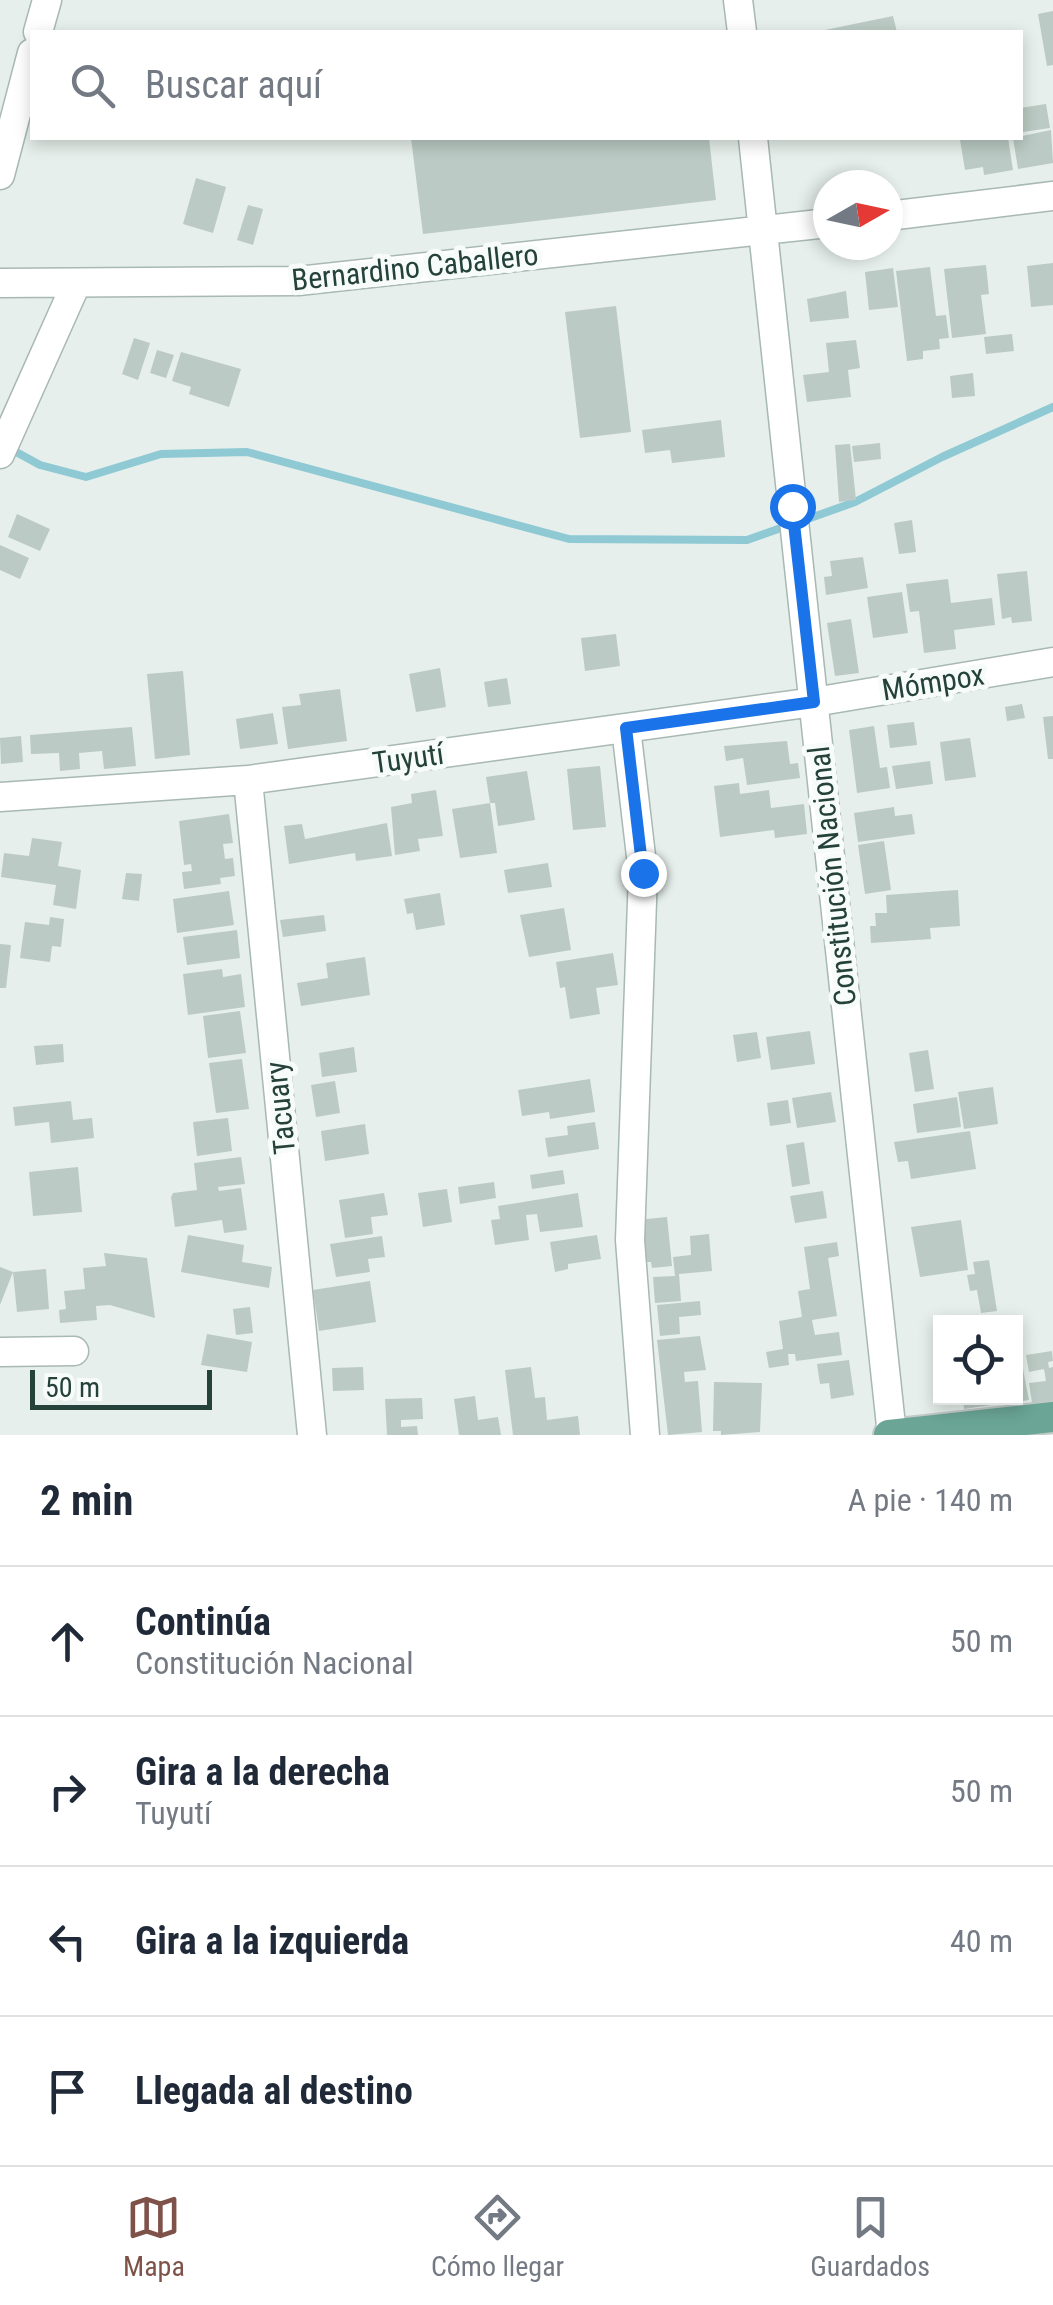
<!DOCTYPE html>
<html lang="es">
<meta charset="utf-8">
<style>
:root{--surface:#fff;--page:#f6f6f7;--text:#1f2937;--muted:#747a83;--line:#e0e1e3;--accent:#7f5249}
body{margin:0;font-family:"Roboto Condensed",sans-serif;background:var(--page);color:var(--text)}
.controls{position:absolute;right:30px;bottom:30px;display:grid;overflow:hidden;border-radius:0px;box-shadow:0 5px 15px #0003}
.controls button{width:90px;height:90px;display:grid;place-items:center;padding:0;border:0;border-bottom:2px solid var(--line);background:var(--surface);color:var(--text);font:50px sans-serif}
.compass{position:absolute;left:813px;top:170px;width:90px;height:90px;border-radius:50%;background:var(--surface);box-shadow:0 5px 15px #0003;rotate:81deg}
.scale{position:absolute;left:30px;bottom:25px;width:182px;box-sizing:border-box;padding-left:10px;border:5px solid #24423a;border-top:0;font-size:28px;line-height:35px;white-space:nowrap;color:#24423a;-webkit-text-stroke:8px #f7fbf9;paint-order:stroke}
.stop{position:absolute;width:30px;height:30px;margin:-22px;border:8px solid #1a73e8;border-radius:50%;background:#fff}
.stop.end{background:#1a73e8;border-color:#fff;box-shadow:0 2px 10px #0008}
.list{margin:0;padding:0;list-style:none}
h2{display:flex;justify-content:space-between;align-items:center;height:130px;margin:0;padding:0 40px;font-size:42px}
h2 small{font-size:32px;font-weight:400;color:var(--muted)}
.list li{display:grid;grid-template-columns:65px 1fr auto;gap:30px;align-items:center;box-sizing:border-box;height:150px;padding:0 40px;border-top:2px solid var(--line)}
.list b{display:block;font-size:38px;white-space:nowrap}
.list p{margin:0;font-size:32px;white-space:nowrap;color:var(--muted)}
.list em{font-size:32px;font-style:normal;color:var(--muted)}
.icon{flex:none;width:55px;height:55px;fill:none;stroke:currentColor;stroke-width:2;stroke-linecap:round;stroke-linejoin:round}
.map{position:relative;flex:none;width:1053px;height:1435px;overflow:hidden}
.search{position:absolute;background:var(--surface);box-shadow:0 5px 15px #0003;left:30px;right:30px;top:30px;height:110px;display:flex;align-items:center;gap:25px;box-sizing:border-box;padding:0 35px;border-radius:0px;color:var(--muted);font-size:38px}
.sheet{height:730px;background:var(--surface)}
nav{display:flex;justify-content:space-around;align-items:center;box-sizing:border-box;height:140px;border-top:2px solid var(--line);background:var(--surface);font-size:28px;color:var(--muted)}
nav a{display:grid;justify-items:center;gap:5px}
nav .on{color:var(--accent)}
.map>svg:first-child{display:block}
</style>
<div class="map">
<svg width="1053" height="1435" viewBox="0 0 1053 1435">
<rect width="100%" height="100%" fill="#e6efeb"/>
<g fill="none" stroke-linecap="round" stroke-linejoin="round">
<path stroke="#8ec9d4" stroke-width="8" d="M 7,447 L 40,465 L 86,477 L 161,454 L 247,452 L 569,539 L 747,540 L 789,525
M 802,521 L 855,502 L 942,457 L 1053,407"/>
</g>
<path fill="#bbcac4" d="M 1053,11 L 1053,65 L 1047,66 L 1038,14 Z
M 893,16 L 897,32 L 820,32 L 820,31 Z
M 1046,104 L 1050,128 L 1023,132 L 1020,108 Z
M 1051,130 L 1053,163 L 1018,169 L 1013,138 Z
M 411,138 L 709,138 L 716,200 L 423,234 Z
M 976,138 L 1008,138 L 1013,170 L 984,175 L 983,167 L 965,170 L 960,140 Z
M 196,178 L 226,187 L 213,233 L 183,224 Z
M 248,205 L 263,209 L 253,245 L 237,240 Z
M 1053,263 L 1053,305 L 1031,307 L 1027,266 Z
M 986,265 L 989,294 L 981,295 L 986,334 L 952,338 L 944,269 Z
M 930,267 L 936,316 L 946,315 L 949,338 L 939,339 L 940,349 L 923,351 L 923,359 L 907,361 L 896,271 Z
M 893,268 L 898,307 L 869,310 L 865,272 Z
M 846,291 L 849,318 L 810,322 L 807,299 Z
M 616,306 L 631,432 L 580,438 L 565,312 Z
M 1012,334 L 1014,351 L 986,354 L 984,337 Z
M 134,338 L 150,343 L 138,380 L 122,374 Z
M 856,340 L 860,368 L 848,370 L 851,397 L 807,402 L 803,375 L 829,372 L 826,343 Z
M 157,350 L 174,355 L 166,378 L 150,373 Z
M 181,352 L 241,369 L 229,407 L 189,394 L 191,387 L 172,381 Z
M 973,373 L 975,396 L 952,398 L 950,376 Z
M 721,420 L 725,457 L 672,463 L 670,450 L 645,453 L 642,430 Z
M 880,443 L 881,459 L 854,462 L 852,446 Z
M 850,444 L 856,500 L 839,502 L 835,445 Z
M 17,514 L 50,529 L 40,551 L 8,537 Z
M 912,520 L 916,552 L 899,554 L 894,523 Z
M 0,545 L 29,558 L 20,579 L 0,570 Z
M 863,557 L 868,588 L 826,595 L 824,577 L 832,576 L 830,561 Z
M 1027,571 L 1032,621 L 1012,623 L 1011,617 L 1002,619 L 997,574 Z
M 948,579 L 951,603 L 992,598 L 995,625 L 954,630 L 956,649 L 924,653 L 919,611 L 910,612 L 906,584 Z
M 902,592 L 908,633 L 873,638 L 867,597 Z
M 851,619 L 859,673 L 835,676 L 827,623 Z
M 616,634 L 620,666 L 585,671 L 581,638 Z
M 440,668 L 446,707 L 416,712 L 409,674 Z
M 183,671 L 190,755 L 155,759 L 147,674 Z
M 507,678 L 511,704 L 488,707 L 484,682 Z
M 340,689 L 347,741 L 288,749 L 282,707 L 301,705 L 299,694 Z
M 1022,704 L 1025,718 L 1007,721 L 1005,707 Z
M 273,713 L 278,744 L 240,749 L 236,719 Z
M 1053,716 L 1053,759 L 1048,759 L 1043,717 Z
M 914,722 L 917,745 L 890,748 L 887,725 Z
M 874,726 L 880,768 L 887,767 L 890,788 L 857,793 L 849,730 Z
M 132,727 L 136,766 L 104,769 L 102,751 L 79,753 L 80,769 L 60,771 L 59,753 L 31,754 L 30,735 Z
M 21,736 L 23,762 L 1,764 L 0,738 Z
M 970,738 L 976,777 L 945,781 L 940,742 Z
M 787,741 L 790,764 L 798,763 L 800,778 L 747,785 L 743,758 L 726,761 L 724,746 Z
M 930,761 L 933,784 L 896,789 L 892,766 Z
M 600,766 L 606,827 L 573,830 L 567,769 Z
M 527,771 L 535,820 L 498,826 L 495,803 L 490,803 L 486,777 Z
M 739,783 L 740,794 L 769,790 L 771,808 L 804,804 L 807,834 L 775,838 L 774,830 L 720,837 L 714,786 Z
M 436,790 L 443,836 L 418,839 L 420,851 L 395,855 L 391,807 L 412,803 L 411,794 Z
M 490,803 L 497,853 L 460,858 L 452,809 Z
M 894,807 L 895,816 L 912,814 L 915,834 L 858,842 L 854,813 Z
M 229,814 L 233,843 L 223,844 L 225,859 L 233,858 L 235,876 L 220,878 L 221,884 L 184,889 L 182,872 L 192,871 L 191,864 L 184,865 L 179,821 Z
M 387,823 L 392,856 L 356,861 L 355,853 L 289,864 L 284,826 L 302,824 L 305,839 Z
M 32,838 L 62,842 L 58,866 L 81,870 L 76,909 L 53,905 L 56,885 L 1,877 L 4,853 L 29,856 Z
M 884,841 L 891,890 L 865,894 L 858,845 Z
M 548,863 L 552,887 L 508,893 L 504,870 Z
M 126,873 L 142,874 L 139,901 L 122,899 Z
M 958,890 L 960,926 L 930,928 L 931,939 L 871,943 L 870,926 L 876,926 L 875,913 L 887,913 L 886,895 Z
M 229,891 L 234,925 L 177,933 L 173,899 Z
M 440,893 L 445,925 L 416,930 L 413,913 L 407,914 L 404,899 Z
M 564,908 L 571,950 L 529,957 L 520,915 Z
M 324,915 L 326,931 L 283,937 L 280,920 Z
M 50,917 L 64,919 L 61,947 L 52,946 L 50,962 L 20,958 L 25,922 L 49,925 Z
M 237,930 L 240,958 L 187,965 L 183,937 Z
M 0,944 L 11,945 L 6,988 L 0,988 Z
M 613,953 L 618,985 L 596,988 L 600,1014 L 570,1019 L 565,987 L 560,988 L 556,962 Z
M 365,957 L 370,995 L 301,1006 L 297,983 L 328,978 L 326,963 Z
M 222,969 L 223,977 L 241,974 L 245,1007 L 188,1015 L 183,974 Z
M 240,1011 L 246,1053 L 208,1058 L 203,1016 Z
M 810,1031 L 815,1064 L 771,1070 L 766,1037 Z
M 757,1032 L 761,1058 L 737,1062 L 733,1035 Z
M 63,1044 L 64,1062 L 36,1065 L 34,1046 Z
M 354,1047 L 357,1072 L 322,1077 L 319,1053 Z
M 928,1050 L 934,1089 L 915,1092 L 909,1053 Z
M 242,1059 L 249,1109 L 216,1113 L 209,1063 Z
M 590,1079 L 595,1112 L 550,1119 L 549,1112 L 522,1116 L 518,1090 Z
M 335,1081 L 340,1113 L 316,1117 L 311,1085 Z
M 993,1087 L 998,1124 L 964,1129 L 958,1092 Z
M 831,1092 L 836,1122 L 797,1128 L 792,1098 Z
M 957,1097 L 961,1127 L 917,1133 L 913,1104 Z
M 788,1100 L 791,1123 L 770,1126 L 767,1103 Z
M 71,1101 L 73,1120 L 92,1118 L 94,1138 L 51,1143 L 49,1122 L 15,1126 L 13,1107 Z
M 228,1118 L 232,1151 L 197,1156 L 193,1122 Z
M 595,1122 L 599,1149 L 548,1157 L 545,1138 L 568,1135 L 567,1126 Z
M 365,1124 L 369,1154 L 325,1161 L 321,1131 Z
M 970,1131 L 976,1169 L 911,1179 L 908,1161 L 898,1162 L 894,1142 Z
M 804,1142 L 810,1184 L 792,1187 L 786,1145 Z
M 241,1157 L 245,1184 L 218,1187 L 219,1191 L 241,1188 L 247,1230 L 224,1233 L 222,1220 L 175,1227 L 171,1197 L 173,1193 L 197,1190 L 194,1163 Z
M 78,1167 L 82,1212 L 33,1216 L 29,1172 Z
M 563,1170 L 565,1184 L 532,1189 L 530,1175 Z
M 494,1182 L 496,1198 L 460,1204 L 458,1187 Z
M 447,1189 L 452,1222 L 423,1227 L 418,1193 Z
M 823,1191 L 827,1218 L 795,1223 L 790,1196 Z
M 384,1193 L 388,1215 L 371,1217 L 373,1234 L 345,1238 L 339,1200 Z
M 578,1193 L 583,1227 L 540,1232 L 537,1214 L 526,1215 L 529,1240 L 495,1245 L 491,1220 L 500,1219 L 498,1206 Z
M 667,1217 L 672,1266 L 652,1268 L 651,1262 L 641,1262 L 637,1220 Z
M 961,1220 L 968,1270 L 920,1277 L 911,1227 Z
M 709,1234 L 712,1271 L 679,1274 L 681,1301 L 655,1303 L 653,1277 L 675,1276 L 673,1257 L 691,1255 L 690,1236 Z
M 188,1235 L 244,1245 L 242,1262 L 272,1267 L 269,1288 L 181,1272 Z
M 597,1235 L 601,1259 L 568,1264 L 568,1269 L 555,1272 L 550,1242 Z
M 382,1236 L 385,1257 L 368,1259 L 370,1272 L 336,1277 L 330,1244 Z
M 837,1242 L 839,1256 L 828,1258 L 837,1316 L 812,1320 L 815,1335 L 839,1332 L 842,1355 L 796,1361 L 795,1354 L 788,1354 L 789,1365 L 769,1368 L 766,1352 L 783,1349 L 779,1321 L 802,1317 L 798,1291 L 810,1289 L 804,1247 Z
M 104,1253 L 147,1258 L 155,1318 L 110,1305 L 96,1306 L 97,1320 L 60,1323 L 59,1310 L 66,1309 L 64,1291 L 85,1289 L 83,1268 L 106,1266 Z
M 989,1260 L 997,1311 L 981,1313 L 977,1290 L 970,1291 L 967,1275 L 975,1274 L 973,1262 Z
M 0,1267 L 13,1272 L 0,1305 Z
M 46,1269 L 49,1309 L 17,1312 L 13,1272 Z
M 370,1281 L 376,1322 L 319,1331 L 313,1290 Z
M 700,1301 L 701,1315 L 679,1317 L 680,1334 L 660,1336 L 657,1305 Z
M 250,1307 L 253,1333 L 236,1335 L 233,1309 Z
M 1016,1333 L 1029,1400 L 998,1405 L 997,1398 L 1016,1398 Z
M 207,1334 L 252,1342 L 247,1372 L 201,1365 Z
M 700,1336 L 706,1370 L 684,1372 L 685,1382 L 698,1381 L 702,1432 L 668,1435 L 657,1340 Z
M 1052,1351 L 1053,1361 L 1048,1362 L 1049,1368 L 1053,1367 L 1053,1406 L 1033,1409 L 1029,1383 L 1046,1381 L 1044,1369 L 1029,1372 L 1026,1355 Z
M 849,1360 L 854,1395 L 831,1399 L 829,1383 L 820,1384 L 817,1364 Z
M 363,1367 L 364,1390 L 333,1391 L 332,1368 Z
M 531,1367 L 535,1398 L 545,1397 L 547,1420 L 578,1416 L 580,1435 L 513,1435 L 505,1370 Z
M 714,1382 L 762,1383 L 760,1432 L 721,1435 L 721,1431 L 713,1431 Z
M 475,1396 L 478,1420 L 498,1417 L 501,1435 L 459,1435 L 454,1399 Z
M 422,1398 L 423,1419 L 401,1420 L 401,1427 L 417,1426 L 418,1435 L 387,1435 L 385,1399 Z
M 963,1398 L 990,1398 L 991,1405 L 964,1409 Z"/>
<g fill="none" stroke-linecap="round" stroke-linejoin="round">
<defs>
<path id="minor" d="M 738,0 L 742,32
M 38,32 L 47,0
M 753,138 L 892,1435
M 0,175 L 32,53
M 888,216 L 1053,196
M 0,283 L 298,281 L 828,223
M 0,454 L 76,284
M 626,728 L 643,873 L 630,1240 L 645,1435
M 248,780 L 312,1435
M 0,797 L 248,780 L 814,702 L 1053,662
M 0,1352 L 74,1351"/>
<path id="major" d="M 889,1435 L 1053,1417"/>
</defs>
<use href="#minor" stroke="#a8b8b2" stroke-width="31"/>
<use href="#major" stroke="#c2cac8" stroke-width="34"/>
<use href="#minor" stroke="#fff" stroke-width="28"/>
<use href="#major" stroke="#6aa596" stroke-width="30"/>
</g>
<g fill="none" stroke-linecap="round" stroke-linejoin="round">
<path stroke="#1a73e8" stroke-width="12" d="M 643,873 L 626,728 L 814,702 L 792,506"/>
</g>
<g text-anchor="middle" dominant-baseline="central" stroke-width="10" stroke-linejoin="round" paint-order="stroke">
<g font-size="30" fill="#24423a" stroke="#f7fbf9">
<text transform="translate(415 267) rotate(-6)">Bernardino Caballero</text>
<text transform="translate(933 682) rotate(-9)">Mómpox</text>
<text transform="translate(408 758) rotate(-8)">Tuyutí</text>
<text transform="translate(832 876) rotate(-96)">Constitución Nacional</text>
<text transform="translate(280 1108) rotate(-96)">Tacuary</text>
</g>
</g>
</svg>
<div class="controls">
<button><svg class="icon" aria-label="locate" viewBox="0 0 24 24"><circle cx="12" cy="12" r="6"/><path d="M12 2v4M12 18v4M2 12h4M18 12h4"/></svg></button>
</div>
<svg class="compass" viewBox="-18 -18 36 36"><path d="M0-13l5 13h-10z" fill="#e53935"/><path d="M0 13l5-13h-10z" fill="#747a83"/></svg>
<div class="scale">50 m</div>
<div class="stop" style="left:792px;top:506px"></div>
<div class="stop end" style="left:643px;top:873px"></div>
<div class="search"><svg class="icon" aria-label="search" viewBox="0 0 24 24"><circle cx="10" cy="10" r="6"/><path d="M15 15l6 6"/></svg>Buscar aquí</div>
</div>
<section class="sheet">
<h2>2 min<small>A pie · 140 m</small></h2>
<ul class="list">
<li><svg class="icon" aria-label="ahead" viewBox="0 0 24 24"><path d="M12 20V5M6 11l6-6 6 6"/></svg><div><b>Continúa</b><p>Constitución Nacional</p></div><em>50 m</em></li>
<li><svg class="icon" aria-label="right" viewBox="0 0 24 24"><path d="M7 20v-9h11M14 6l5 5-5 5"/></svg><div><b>Gira a la derecha</b><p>Tuyutí</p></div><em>50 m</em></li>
<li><svg class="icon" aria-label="left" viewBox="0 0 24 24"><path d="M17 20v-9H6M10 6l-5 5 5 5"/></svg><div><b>Gira a la izquierda</b></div><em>40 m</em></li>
<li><svg class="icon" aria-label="arrive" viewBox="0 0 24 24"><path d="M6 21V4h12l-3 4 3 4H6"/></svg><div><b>Llegada al destino</b></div></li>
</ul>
</section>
<nav>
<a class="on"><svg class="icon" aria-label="map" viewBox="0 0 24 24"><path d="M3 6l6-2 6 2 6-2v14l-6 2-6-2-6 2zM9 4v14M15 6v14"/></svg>Mapa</a>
<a><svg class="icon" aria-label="directions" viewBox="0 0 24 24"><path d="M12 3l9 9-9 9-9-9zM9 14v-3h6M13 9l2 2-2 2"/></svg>Cómo llegar</a>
<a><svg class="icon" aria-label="saved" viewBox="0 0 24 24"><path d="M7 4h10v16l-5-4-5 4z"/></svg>Guardados</a>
</nav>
